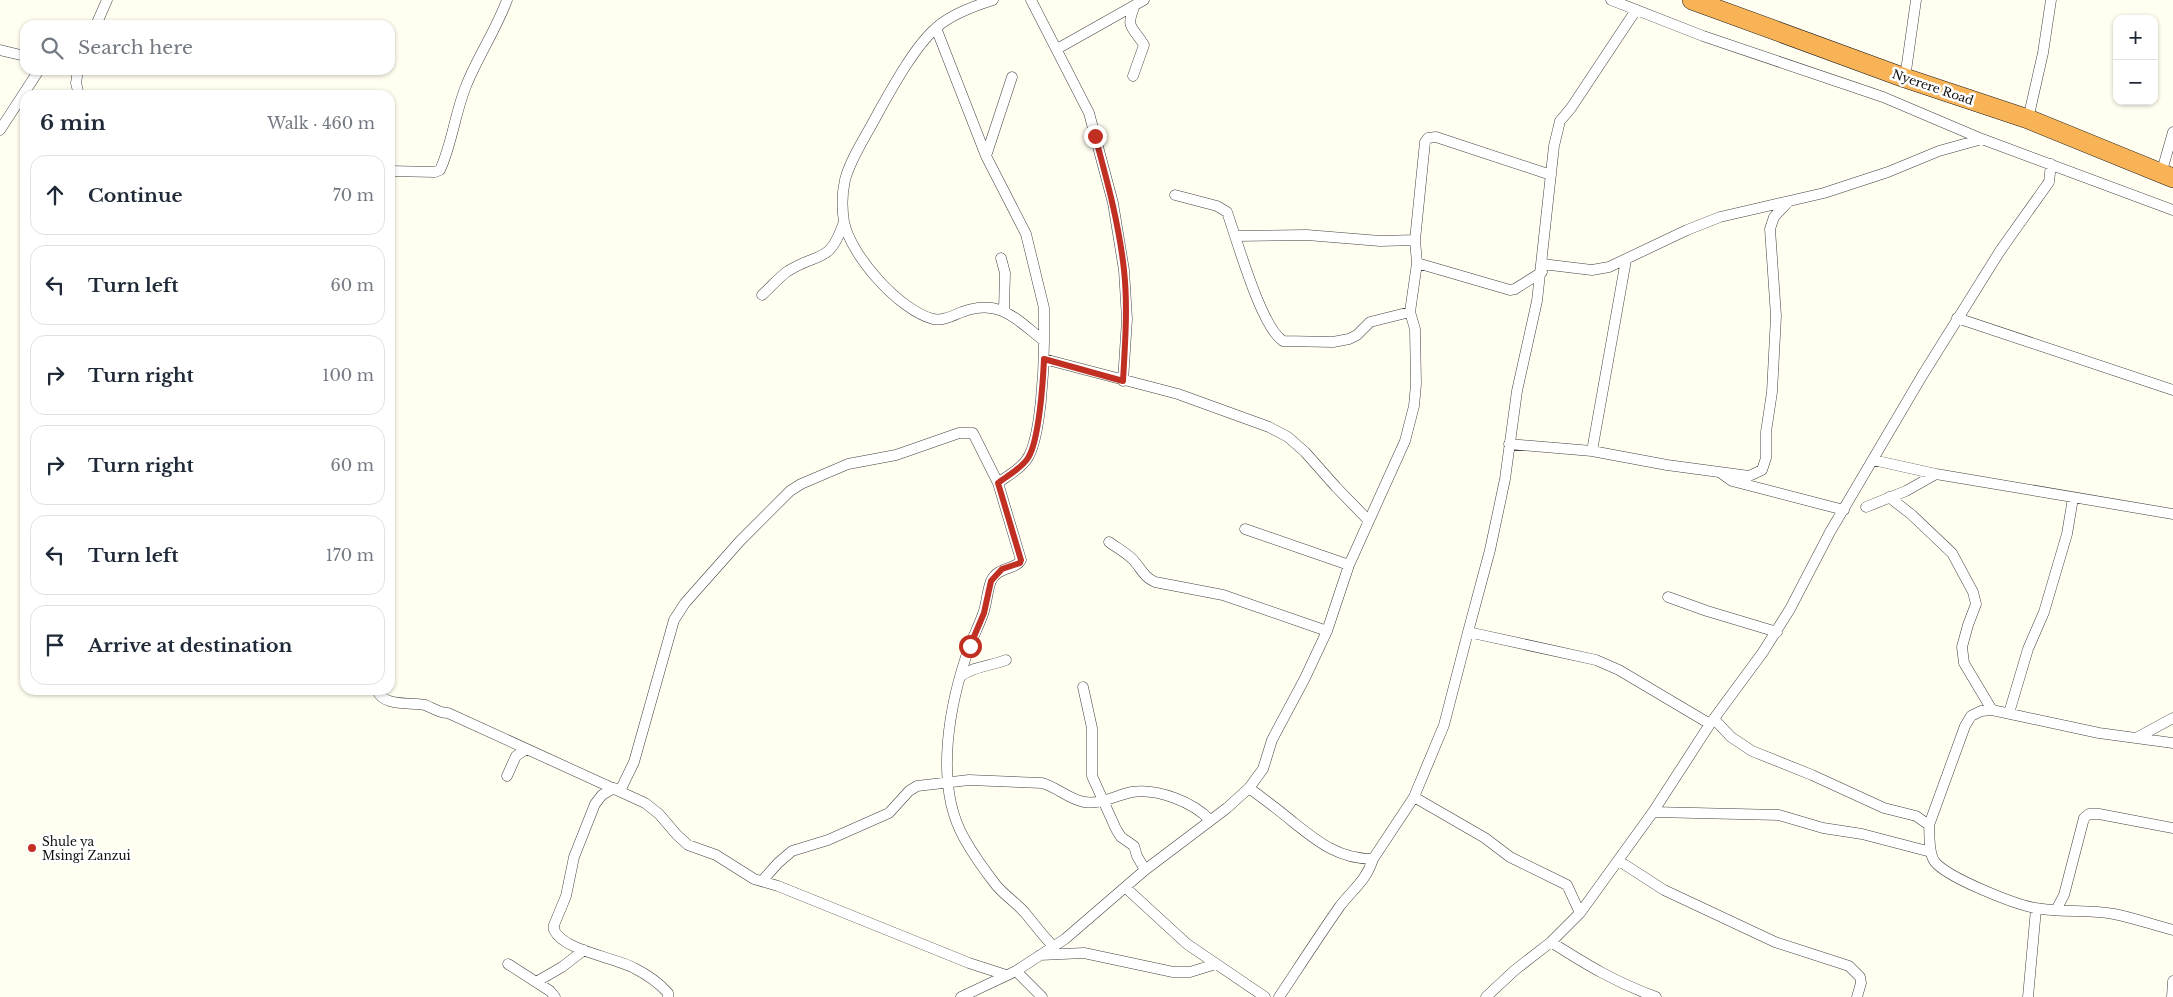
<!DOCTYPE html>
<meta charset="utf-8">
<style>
:root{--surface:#fff;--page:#f6f6f7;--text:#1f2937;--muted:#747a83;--line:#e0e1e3}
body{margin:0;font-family:"Libre Baskerville",serif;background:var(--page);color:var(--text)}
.controls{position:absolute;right:15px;top:15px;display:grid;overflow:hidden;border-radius:10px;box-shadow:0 1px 4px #0004}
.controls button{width:45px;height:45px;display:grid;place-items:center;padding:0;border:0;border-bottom:1px solid var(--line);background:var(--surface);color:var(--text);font:25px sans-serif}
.stop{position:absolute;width:15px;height:15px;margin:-11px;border:4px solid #c12f23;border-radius:50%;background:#fff}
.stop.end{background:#c12f23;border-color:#fff;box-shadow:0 1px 5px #0008}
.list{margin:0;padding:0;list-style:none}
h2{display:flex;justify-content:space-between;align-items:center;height:65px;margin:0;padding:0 20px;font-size:21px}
h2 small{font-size:16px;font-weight:400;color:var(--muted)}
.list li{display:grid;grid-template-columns:32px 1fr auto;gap:15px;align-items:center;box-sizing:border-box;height:80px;margin:0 10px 10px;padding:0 10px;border:1px solid var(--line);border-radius:15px}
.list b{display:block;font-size:19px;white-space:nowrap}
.list em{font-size:16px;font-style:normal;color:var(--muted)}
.icon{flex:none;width:28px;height:28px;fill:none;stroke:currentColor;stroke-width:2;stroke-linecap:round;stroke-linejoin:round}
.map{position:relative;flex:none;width:2173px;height:997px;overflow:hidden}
.search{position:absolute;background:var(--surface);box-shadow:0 1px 4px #0004;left:20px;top:20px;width:375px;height:55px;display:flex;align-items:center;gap:12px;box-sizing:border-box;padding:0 18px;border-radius:15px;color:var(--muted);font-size:19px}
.panel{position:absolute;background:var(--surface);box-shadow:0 1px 4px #0004;left:20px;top:90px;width:375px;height:605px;border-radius:15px}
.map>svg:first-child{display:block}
</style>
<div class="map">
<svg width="2173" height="997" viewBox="0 0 2173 997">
<rect width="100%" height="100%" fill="#fffef0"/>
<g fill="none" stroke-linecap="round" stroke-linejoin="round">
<defs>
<path id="street" d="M 993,0 C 974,6 950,15 936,28 C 915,46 892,88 878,113 C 868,133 850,159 845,180 C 842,193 842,209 844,222 C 851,256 899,310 933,319 C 943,321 952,316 962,312 C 1000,298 1016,319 1044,341 C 1044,367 1041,439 1027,459 C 1021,469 1007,476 998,483
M 1031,0 L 1089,113 L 1113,203 L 1124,270 L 1127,319 L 1123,381
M 1611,0 L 1703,36 L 1883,97 L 1982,139 L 2173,210
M 96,25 L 107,0
M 936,28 L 986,156 L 1026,234 L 1044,308 L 1044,341
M 1057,49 L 1144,0
M 0,50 L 25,56
M 78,70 L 76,83 L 79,95
M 1133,76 L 1144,45 C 1132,25 1125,29 1135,5
M 1905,78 L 1916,0
M 2028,119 L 2043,53 L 2051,0
M 0,130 L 39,70
M 986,156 L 1012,77
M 390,171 L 435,172 L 440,170 C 452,144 455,113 466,86 C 478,56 496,30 507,0
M 2161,174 L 2173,132
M 1175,195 L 1217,206 L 1227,212 C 1237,240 1261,327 1283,341 L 1333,342 L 1349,339 L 1357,335 L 1370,322 L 1410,312
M 1236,236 L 1307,235 L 1380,241 L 1415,240
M 1001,258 L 1005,273 L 1004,310
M 1417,263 L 1510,290 L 1515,289 L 1542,272
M 1542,264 L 1592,270 L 1609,267 L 1687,230 L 1720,217 L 1824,193 L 1888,172 L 1939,151 L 1982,139
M 762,295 C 770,288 779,277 788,271 C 820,251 829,265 844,222
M 1957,318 L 2173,390
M 1044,359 L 1178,394 L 1269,427 L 1288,437 L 1305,452 L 1336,487 L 1369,521
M 1509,444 L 1592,451 L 1667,465 L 1749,476 L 1762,470 L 1766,458 L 1766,432 L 1772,392 L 1776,316 L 1770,229 L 1774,217 L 1788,202
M 1592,451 L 1626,260
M 1873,460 L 1936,474 L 2173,514
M 1721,473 L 1732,481 L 1844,510
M 1889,497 L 1912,515 L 1952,553 L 1973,592 L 1976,604 L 1968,625 L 1962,647 L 1964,663 L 1992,710
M 1866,507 L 1906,491 L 1936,474
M 1245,529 L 1349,565
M 1109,542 C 1117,548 1129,554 1135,562 C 1142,570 1144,577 1155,582 L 1223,595 L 1327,631
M 1668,597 L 1707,611 L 1777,632
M 1468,632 L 1596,660 L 1619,670 L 1710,724
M 961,676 C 974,666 991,666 1006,660
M 1083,687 L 1092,728 L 1092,776 L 1116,829 L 1121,837 L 1134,846 L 1137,856 L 1145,870
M 377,690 C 383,707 410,702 425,705 C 433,708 439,713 448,713 L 645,803 L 659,814 L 677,835 L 688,845 L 716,855 L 754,879 L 778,886 L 969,963 L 1006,975
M 2009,713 L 2028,649 L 2044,612 L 2067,534 L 2073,498
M 1714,719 L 1731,737 L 1752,751 L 1812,775 L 1884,808 L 1916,816 L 1929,825 C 1930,836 1928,853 1935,862 C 1948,878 2014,904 2035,908 C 2061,913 2088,909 2114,914 C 2134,918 2154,925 2173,930
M 2138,737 L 2173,718
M 507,776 L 516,756 L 525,750
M 614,788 L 602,795 L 595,804 L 574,857 L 566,896 L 554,925 L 554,930 C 564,951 614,957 634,968 C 646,974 659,983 668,993 L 668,997
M 1249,788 C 1264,799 1279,810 1293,822 C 1318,842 1339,859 1373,859 L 1414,797 L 1444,725 L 1468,632 L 1490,550 L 1505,479 L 1517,391 L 1537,301 L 1554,146 L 1560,121 L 1571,108 L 1636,10
M 620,791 L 634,762 L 674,620 L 685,603 L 740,541 L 790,491 L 801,484 L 848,464 L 896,455 L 959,433 L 973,433 L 998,483 L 1021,560 C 1016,570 998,566 991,581 C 987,591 987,603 983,614 C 979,625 974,635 970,645 C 950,701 933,783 964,838 C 973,854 985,871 996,885 C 1005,896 1017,903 1026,914 C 1035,925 1043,936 1053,946
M 1414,797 L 1485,838 L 1510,857 L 1567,885 L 1580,913
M 1653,812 L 1779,815 L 1823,828 L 1862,834 L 1931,852
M 1929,825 L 1965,726 L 1971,716 L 1981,711 L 1992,710 L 2099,733 L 2173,743
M 1619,861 L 1664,890 L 1775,942 L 1849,966 L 1860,977 L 1861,983 L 1857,997
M 762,881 L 778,863 L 792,851 L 828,840 L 889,813 L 909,791 L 917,786 L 969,780 L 1042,783 C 1057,787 1068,799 1084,802 C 1101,805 1116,795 1132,792 C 1157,788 1193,802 1210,820
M 1126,888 L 1187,944 L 1265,997
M 2056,910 L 2064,895 L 2084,818 L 2089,814 L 2099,814 L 2173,828
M 1551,942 C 1587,965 1615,982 1656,997
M 1040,955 L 1084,953 L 1173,972 L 1190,972 L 1216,964
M 508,964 L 550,991 L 555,997
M 1016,971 L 1042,997
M 536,982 L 562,967 L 584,950
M 961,997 L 1016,971 L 1065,939 L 1145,870 L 1227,808 L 1249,788 L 1263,769 L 1272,740 L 1305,678 L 1327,631 L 1349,565 L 1405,441 L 1414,406 L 1416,384 L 1415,329 L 1410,312 L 1417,263 L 1415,240 L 1425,142 L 1428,138 L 1436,137 L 1551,175
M 1279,997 C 1299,967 1319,936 1340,906 C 1353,889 1366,881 1373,859
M 1486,997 L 1515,970 L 1551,942 L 1580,913 L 1653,812 L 1710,724 L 1763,652 L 1790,609 L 1830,532 L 1922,376 L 2000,251 L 2049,182 L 2051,164
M 2028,997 L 2036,909
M 2172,997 L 2173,981"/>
<path id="highway" d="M 1692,0 L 1905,78 L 2028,119 L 2173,178"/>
</defs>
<use href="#street" stroke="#414141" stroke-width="11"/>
<use href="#highway" stroke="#1f1f1f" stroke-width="20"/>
<use href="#street" stroke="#fff" stroke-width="10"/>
<use href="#highway" stroke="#f7b356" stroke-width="19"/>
</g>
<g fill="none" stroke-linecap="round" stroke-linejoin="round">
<path stroke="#c12f23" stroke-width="6" d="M 970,646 L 984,613 L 991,581 L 1002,569 L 1020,563 L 1021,560 L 998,483 C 1007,476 1021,469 1028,458 C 1039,441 1043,382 1044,359 L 1123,381 C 1125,344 1128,307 1124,270 C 1119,224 1107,180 1095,136"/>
</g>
<circle fill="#c12f23" stroke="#fff" stroke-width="2" cx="32" cy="848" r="5"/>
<g text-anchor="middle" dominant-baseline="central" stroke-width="5" stroke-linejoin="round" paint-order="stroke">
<g font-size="12" fill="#0e0e0e" stroke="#fff">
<text transform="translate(1933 87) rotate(19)">Nyerere Road</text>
</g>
<g font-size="12" fill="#0e0e0e" stroke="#fff" text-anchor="start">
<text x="42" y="841">Shule ya<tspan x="42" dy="14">Msingi Zanzui</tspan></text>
</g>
</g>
</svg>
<div class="controls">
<button>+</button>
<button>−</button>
</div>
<div class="stop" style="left:970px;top:646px"></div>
<div class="stop end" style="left:1095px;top:136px"></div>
<div class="search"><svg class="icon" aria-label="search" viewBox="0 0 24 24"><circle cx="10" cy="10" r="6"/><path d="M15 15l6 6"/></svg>Search here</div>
<section class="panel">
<h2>6 min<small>Walk · 460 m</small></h2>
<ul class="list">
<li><svg class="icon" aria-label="ahead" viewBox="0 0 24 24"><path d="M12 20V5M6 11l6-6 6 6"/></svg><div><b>Continue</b></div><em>70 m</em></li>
<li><svg class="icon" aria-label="left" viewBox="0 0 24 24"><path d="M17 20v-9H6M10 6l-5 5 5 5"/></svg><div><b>Turn left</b></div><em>60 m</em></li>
<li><svg class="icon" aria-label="right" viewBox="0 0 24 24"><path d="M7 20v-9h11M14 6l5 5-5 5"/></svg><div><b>Turn right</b></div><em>100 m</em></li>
<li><svg class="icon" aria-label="right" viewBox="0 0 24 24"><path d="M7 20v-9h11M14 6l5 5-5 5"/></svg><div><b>Turn right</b></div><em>60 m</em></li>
<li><svg class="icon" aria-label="left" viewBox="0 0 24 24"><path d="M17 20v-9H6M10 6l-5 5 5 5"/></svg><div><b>Turn left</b></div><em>170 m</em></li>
<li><svg class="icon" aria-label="arrive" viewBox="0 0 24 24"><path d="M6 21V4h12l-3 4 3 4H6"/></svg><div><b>Arrive at destination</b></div></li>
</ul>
</section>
</div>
